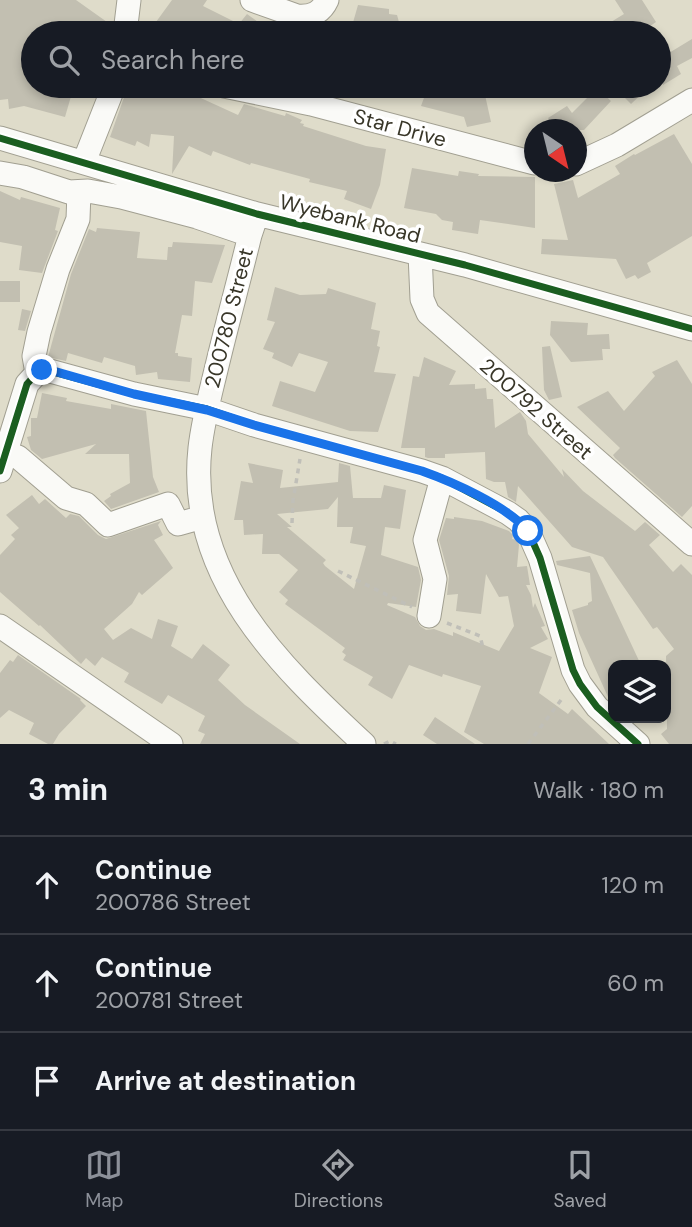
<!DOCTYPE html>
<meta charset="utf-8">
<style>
:root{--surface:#171b24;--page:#20242c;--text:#f1f3f6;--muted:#9ea1a6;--line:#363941;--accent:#8c9099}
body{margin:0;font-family:"DM Sans",sans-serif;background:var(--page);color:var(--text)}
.controls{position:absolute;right:21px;bottom:21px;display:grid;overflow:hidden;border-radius:14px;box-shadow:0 4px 10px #0003}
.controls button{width:63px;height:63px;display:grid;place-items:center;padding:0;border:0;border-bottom:2px solid var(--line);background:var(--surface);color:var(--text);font:35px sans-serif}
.compass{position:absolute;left:524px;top:119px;width:63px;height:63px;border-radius:50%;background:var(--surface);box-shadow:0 4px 10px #0003;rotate:145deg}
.stop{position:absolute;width:21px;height:21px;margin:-16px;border:5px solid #1a73e8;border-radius:50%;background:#fff}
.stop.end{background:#1a73e8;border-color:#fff;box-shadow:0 2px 7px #0008}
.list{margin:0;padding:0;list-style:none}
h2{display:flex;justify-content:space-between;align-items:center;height:91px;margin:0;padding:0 28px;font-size:30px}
h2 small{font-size:23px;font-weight:400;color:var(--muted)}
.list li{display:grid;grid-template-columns:46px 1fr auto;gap:21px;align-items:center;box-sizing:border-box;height:98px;padding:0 28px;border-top:2px solid var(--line)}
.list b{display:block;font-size:26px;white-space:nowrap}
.list p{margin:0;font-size:23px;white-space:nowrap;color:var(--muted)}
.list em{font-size:23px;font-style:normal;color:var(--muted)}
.icon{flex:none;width:38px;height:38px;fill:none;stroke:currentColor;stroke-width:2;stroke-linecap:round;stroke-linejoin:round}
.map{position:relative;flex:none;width:692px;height:744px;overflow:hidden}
.search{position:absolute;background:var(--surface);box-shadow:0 4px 10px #0003;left:21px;right:21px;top:21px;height:77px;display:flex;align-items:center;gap:18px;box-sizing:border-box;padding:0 24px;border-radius:38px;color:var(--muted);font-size:26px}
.sheet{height:385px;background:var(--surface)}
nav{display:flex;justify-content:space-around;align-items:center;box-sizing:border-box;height:98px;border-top:2px solid var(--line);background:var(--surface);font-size:19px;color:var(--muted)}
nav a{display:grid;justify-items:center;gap:4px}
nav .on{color:var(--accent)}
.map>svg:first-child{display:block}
</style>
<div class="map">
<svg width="692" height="744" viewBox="0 0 692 744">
<rect width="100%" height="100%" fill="#dfdcca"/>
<path fill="#c2bfb1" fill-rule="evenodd" d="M 0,0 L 76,0 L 107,22 L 101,33 L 86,26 L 83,33 L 33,33 L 33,86 L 74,86 L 65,117 L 24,106 L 9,109 L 8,99 L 0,100 Z
M 172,0 L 207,0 L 203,6 L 239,24 L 247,14 L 273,33 L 148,33 Z
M 615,0 L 642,0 L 656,22 L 640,33 L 593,33 L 624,14 Z
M 358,5 L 389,9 L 389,14 L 397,15 L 402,33 L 350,33 Z
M 692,39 L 692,58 L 677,66 L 681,74 L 663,85 L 659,77 L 659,59 Z
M 128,86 L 182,86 L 193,92 L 192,94 L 238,115 L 244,104 L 285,116 L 286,113 L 302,120 L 300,123 L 304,124 L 303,126 L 366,146 L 386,149 L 380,185 L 371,209 L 344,199 L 347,191 L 309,182 L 310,179 L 251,163 L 250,165 L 213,151 L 211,156 L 189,146 L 172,174 L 174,136 L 151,134 L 149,147 L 137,141 L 135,146 L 110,137 Z
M 478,86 L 482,97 L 485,95 L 491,122 L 467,127 L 464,117 L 421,106 L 428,87 L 436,90 L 437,87 L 460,95 Z
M 613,86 L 650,86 L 631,104 Z
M 597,88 L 611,101 L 584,130 L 556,130 L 548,118 L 567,106 L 572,113 Z
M 674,134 L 692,164 L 692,236 L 647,263 L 651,272 L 638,279 L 635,275 L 626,279 L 616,259 L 541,254 L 542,239 L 568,240 L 554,184 L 573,180 L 578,198 L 620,174 L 615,166 L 634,154 L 635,155 Z
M 412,168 L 458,176 L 459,171 L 479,174 L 478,176 L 535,177 L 535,228 L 480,220 L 478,234 L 452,230 L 453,222 L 442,220 L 436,214 L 404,208 Z
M 0,191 L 20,200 L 21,197 L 60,208 L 55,230 L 58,231 L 42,273 L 19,270 L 22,246 L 0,242 Z
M 97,228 L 140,232 L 137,258 L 167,260 L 168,247 L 172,247 L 173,242 L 225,245 L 212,283 L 195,281 L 192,316 L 182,315 L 175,353 L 178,353 L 178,356 L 192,358 L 190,382 L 158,379 L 157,372 L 136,375 L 135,366 L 104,357 L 102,363 L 68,353 L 66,361 L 48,357 L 71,274 L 89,229 L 96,232 Z
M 0,281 L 20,281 L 20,302 L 0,302 Z
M 275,287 L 300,295 L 326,294 L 328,288 L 376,303 L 371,329 L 380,331 L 377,346 L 380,347 L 374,372 L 396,374 L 378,432 L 350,431 L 272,406 L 280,381 L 315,392 L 328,362 L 299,353 L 292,367 L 272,358 L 274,353 L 263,349 L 275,322 L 267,320 Z
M 22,309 L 31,311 L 25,331 L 18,330 Z
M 551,321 L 588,323 L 587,335 L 609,334 L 610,349 L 602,349 L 603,360 L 571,362 L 550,335 Z
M 550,346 L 562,397 L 549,400 L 544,390 L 542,347 Z
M 424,357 L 456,371 L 449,385 L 475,384 L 475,389 L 486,388 L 487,399 L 493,399 L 495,428 L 520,412 L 526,421 L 528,434 L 564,477 L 562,469 L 583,491 L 635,531 L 645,522 L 660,535 L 649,545 L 673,572 L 681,564 L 692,575 L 692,744 L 669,744 L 661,734 L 667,729 L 666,656 L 674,649 L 657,627 L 653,629 L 603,557 L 572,547 L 518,486 L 516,502 L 508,497 L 505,482 L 494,482 L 486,479 L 485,452 L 445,454 L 445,458 L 428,458 L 425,457 L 425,448 L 401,448 L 413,376 L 419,377 Z
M 677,360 L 692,384 L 692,506 L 682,517 L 615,458 L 613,455 L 620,448 L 577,407 L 608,391 L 624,411 L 655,376 L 652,372 Z
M 42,393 L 67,398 L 66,401 L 111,409 L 111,404 L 146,411 L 153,477 L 159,492 L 111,509 L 104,501 L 111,496 L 110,494 L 130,483 L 129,454 L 85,454 L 96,444 L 42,459 L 31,450 L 27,437 L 31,436 L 31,418 L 37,418 Z
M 248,463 L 283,470 L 280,488 L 338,482 L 339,463 L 350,466 L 353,498 L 381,498 L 384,485 L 406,490 L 400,529 L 385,527 L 381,555 L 418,567 L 421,580 L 416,607 L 388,603 L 387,605 L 415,617 L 420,626 L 426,630 L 434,629 L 453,636 L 453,632 L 499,651 L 514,626 L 508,596 L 499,597 L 486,574 L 481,614 L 456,611 L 458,594 L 447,595 L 449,576 L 439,540 L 446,518 L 454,519 L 454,517 L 482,521 L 509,531 L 513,535 L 512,539 L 517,540 L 519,545 L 517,567 L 527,566 L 530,585 L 526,585 L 531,595 L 533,608 L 535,603 L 545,626 L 541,627 L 548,639 L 530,648 L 552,657 L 539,693 L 568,714 L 572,709 L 609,744 L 484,744 L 464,732 L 481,686 L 443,674 L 442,677 L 409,665 L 392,699 L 368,685 L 373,677 L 343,660 L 346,655 L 342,652 L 345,648 L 285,604 L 288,600 L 279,592 L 298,570 L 279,554 L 262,554 L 263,534 L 244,535 L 243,520 L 234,520 L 241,481 L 253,483 ZM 338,497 L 337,527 L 353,527 L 350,543 L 366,546 L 354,589 L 325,566 L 323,563 L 326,560 L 287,527 L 292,527 L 277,514 L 328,509 Z
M 32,495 L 39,504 L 45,499 L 66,518 L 70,514 L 79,516 L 98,535 L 106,539 L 161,521 L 158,525 L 163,535 L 154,540 L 173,568 L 142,595 L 139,592 L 132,604 L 104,629 L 113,640 L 131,628 L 152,639 L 158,619 L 178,626 L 171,646 L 192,659 L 203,644 L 230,665 L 218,680 L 245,705 L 300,744 L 200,744 L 205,734 L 198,731 L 205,716 L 168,695 L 162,704 L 124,682 L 129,673 L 102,657 L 95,666 L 86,658 L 81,664 L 40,625 L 39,626 L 0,592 L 0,555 L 15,539 L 11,535 L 19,528 L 6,515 Z
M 590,556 L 641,665 L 613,665 L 613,703 L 609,699 L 579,633 L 572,610 L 588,605 L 588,603 L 592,601 L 590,573 L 557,565 L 556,561 Z
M 18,655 L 81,699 L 80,700 L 86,706 L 59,734 L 53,744 L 48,744 L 29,734 L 34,723 L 9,710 L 0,718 L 0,673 L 10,660 L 13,662 Z
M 435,717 L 475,744 L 437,744 L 423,735 Z"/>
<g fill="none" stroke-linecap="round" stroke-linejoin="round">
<defs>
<path id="minor" d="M 252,0 L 297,16 C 312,17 321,13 327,0
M 125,33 L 129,0
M 224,86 L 311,104 L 534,163
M 0,138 L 257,214 L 465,265 L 692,329
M 84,162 L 114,86
M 576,164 L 617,145 L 692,100
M 0,173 L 23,177 L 69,192 L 88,191 L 121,197 L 197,217 L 250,235
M 257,214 L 250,235 C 239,280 227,324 216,370 C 210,395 203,421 200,448 C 186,576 279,665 364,744
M 420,254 L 422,299 L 428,313 L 692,544
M 37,373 L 34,356 L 39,332 L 58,269 L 78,219 L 79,192
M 5,453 L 18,457 L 66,498 L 86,504 L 108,525 L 168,504 L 178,524 L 203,517
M 0,471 L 27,384 L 37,373 L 50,371 L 134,394 L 207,409 L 254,425 L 422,471 L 442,478 L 508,513 L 518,520 L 528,531 L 540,558 L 573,670 L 580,684 L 597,707 L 638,744
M 429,616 L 435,579 L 425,540 L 442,478
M 0,626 L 171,744"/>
</defs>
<use href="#minor" stroke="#a19f91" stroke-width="25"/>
<path stroke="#c0bfb8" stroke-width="3.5" stroke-dasharray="5 5" stroke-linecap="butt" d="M 292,523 L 293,501 L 300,459
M 338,571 L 412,607
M 447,623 L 480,636 L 483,648
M 384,744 L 390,741 L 396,744
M 528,744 L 564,696"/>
<use href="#minor" stroke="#fafaf7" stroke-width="23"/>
<defs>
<path id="cycleway" d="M 0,138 L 257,214 L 465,265 L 692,329
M 0,471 L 27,384 L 37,373 L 50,371 L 134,394 L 207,409 L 254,425 L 422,471 L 442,478 L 508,513 L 518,520 L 528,531 L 540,558 L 573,670 L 580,684 L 597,707 L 638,744"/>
</defs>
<use href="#cycleway" stroke="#fff" stroke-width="11"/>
<use href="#cycleway" stroke="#1b5e20" stroke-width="7"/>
</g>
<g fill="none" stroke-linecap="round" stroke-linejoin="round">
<path stroke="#1a73e8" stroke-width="9" d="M 42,370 L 50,370 L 134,394 L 207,410 L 254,425 L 422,471 C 453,482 507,506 528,531"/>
</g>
<g text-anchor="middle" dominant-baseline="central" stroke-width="7" stroke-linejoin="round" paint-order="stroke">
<g font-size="21" fill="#383628" stroke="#fff">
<text transform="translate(400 128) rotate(15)">Star Drive</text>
<text transform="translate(350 219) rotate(14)">Wyebank Road</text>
<text transform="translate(229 318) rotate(-76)">200780 Street</text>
<text transform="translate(536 409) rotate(41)">200792 Street</text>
</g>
</g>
</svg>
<div class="controls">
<button><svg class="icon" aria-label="layers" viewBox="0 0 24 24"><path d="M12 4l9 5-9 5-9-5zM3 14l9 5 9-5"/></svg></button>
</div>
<svg class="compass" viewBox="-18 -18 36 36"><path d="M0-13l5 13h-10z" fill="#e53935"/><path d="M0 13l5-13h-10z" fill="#9ea1a6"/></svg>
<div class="stop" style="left:528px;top:531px"></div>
<div class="stop end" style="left:42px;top:370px"></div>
<div class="search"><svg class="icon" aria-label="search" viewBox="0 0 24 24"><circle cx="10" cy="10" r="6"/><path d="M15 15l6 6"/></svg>Search here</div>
</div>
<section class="sheet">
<h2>3 min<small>Walk · 180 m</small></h2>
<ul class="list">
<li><svg class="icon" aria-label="ahead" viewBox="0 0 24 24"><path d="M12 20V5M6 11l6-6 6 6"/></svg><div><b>Continue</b><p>200786 Street</p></div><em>120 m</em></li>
<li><svg class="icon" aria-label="ahead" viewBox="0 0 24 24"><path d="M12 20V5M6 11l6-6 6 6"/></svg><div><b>Continue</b><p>200781 Street</p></div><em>60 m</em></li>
<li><svg class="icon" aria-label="arrive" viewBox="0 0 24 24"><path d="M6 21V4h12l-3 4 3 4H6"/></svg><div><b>Arrive at destination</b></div></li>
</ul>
</section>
<nav>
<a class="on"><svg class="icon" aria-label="map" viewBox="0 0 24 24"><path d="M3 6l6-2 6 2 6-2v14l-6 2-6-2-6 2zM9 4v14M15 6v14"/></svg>Map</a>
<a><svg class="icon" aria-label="directions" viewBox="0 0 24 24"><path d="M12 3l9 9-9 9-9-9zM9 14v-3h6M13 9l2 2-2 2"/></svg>Directions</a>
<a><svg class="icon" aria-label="saved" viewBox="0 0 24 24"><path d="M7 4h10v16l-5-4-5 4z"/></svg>Saved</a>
</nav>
